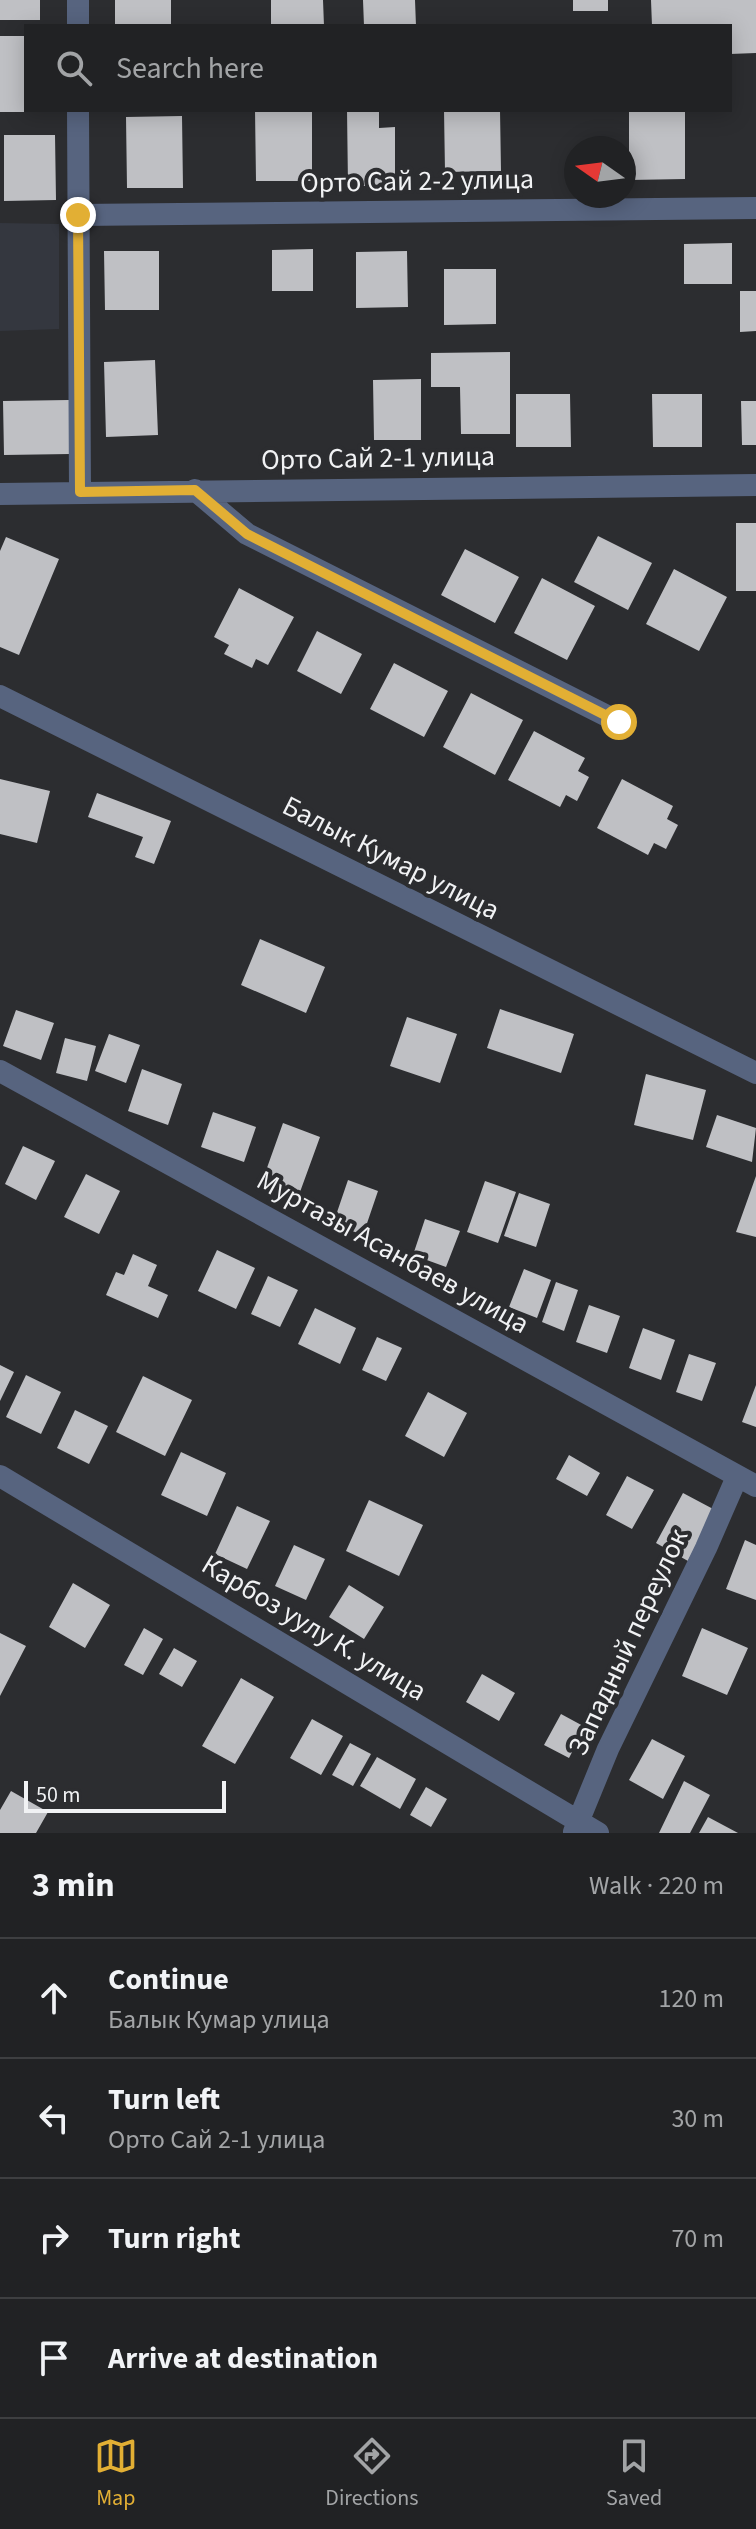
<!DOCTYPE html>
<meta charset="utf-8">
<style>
:root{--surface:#212224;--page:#292a2c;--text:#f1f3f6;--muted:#a2a4a6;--line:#3e3f41;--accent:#e2af34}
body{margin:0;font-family:"Source Sans 3",sans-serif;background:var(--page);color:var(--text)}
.compass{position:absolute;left:564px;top:136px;width:72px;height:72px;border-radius:50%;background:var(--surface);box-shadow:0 4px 20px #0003;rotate:284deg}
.scale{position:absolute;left:24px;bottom:20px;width:202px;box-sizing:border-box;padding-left:8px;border:4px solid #f1f2f4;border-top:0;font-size:22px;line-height:28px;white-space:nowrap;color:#f1f2f4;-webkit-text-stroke:6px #2c2d30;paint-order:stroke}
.stop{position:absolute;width:24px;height:24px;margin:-18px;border:6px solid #e2af34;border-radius:50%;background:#fff}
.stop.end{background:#e2af34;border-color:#fff;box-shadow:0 2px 8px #0008}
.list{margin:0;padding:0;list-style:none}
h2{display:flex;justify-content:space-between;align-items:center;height:104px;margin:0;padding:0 32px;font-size:34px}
h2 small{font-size:26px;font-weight:400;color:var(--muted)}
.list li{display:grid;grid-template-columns:52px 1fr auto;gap:24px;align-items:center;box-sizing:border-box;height:120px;padding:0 32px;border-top:2px solid var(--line)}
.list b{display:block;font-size:30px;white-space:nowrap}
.list p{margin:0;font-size:26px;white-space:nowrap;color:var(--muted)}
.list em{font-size:26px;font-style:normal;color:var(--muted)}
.icon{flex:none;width:44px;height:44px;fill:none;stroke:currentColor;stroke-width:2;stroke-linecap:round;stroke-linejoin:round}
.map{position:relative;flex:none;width:756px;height:1833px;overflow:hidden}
.search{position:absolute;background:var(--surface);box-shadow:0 4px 20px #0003;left:24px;right:24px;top:24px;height:88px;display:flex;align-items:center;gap:20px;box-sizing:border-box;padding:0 28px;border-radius:0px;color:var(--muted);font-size:30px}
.sheet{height:584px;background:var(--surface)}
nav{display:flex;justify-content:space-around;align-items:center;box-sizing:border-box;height:112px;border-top:2px solid var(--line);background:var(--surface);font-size:22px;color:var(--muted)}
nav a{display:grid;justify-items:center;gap:4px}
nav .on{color:var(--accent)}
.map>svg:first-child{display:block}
</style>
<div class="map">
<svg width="756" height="1833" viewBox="0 0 756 1833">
<rect width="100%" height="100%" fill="#2c2d30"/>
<path fill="#34373f" d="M 0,223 L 59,224 L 59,329 L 0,331 Z"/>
<path fill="#bfc0c4" d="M 0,0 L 40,0 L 40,20 L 0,20 Z
M 115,0 L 171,0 L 171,26 L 115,26 Z
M 271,0 L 323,0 L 324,26 L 271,26 Z
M 363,0 L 415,0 L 416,26 L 364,26 Z
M 573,0 L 608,0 L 608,11 L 573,11 Z
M 651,0 L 756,0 L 756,53 L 730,54 L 730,26 L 652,26 Z
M 0,36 L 26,36 L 26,112 L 0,112 Z
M 255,110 L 312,110 L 312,181 L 256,181 Z
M 347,110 L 379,110 L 379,128 L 395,127 L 395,186 L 348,186 Z
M 444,110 L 500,110 L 501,171 L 445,172 Z
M 629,110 L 685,110 L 685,179 L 629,180 Z
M 182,116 L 183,188 L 127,188 L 126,117 Z
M 4,135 L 55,135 L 56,200 L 4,201 Z
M 732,243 L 732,284 L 684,284 L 684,244 Z
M 313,249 L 313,291 L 272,291 L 272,250 Z
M 104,251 L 159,251 L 159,310 L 105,310 Z
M 407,251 L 408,307 L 356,308 L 356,252 Z
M 444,269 L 496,269 L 496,324 L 444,325 Z
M 740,291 L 756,291 L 756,331 L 740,332 Z
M 510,352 L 510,434 L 461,434 L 460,387 L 431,387 L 431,353 Z
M 155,360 L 158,435 L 106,437 L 104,362 Z
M 421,379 L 421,440 L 374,440 L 373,380 Z
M 516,394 L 570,394 L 571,447 L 516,447 Z
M 652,394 L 702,394 L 702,447 L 653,447 Z
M 69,400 L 70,454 L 4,455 L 3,401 Z
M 741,401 L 756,401 L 756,445 L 742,445 Z
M 736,523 L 756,523 L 756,591 L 736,591 Z
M 598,536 L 652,563 L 628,610 L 574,582 Z
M 6,537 L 59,559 L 19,655 L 0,647 L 0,551 Z
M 465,549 L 519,577 L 495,623 L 441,595 Z
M 674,569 L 727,597 L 699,651 L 646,624 Z
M 542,578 L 595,606 L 567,660 L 514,633 Z
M 239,588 L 294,617 L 268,665 L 256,659 L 252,668 L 224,654 L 229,645 L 214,637 Z
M 317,631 L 362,654 L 341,694 L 297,671 Z
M 394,663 L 448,691 L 424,737 L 370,709 Z
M 471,693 L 523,720 L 495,775 L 443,747 Z
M 534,731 L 585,758 L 578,771 L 589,777 L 577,801 L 566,795 L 560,807 L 508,780 Z
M 0,779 L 50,791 L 37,843 L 0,834 Z
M 622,779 L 673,806 L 667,819 L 678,825 L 666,849 L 654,843 L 648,855 L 597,828 Z
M 97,793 L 171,821 L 154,864 L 135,857 L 143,837 L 88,817 Z
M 260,939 L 325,967 L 306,1013 L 241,985 Z
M 500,1009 L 574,1034 L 561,1073 L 487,1048 Z
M 16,1010 L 54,1023 L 41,1060 L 3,1046 Z
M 407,1017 L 457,1034 L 440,1083 L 390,1066 Z
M 109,1034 L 140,1045 L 126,1083 L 95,1071 Z
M 65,1038 L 96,1046 L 87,1081 L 56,1073 Z
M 142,1069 L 182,1084 L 168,1125 L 128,1111 Z
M 646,1074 L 706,1090 L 693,1140 L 634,1125 Z
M 213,1112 L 256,1127 L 244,1162 L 201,1147 Z
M 717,1115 L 756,1128 L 752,1162 L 706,1147 Z
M 283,1123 L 320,1137 L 300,1192 L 263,1179 Z
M 23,1146 L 55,1161 L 36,1200 L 5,1184 Z
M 86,1174 L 120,1191 L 99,1234 L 64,1217 Z
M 756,1176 L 756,1237 L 736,1232 Z
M 348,1180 L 378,1191 L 363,1235 L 333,1224 Z
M 485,1181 L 516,1192 L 498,1243 L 467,1232 Z
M 519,1193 L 550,1204 L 536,1247 L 504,1236 Z
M 425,1219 L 460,1231 L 446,1267 L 413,1255 Z
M 217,1250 L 255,1268 L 236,1309 L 198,1291 Z
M 133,1254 L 157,1265 L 148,1286 L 168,1295 L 158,1318 L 106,1295 L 116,1272 L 124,1275 Z
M 524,1269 L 551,1280 L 537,1318 L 509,1307 Z
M 268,1276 L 298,1290 L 280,1327 L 251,1314 Z
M 556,1282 L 578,1290 L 564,1331 L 542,1322 Z
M 589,1305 L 620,1316 L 607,1353 L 576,1342 Z
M 315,1308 L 356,1328 L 340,1364 L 298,1344 Z
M 643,1328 L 675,1340 L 661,1380 L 629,1368 Z
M 377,1337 L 402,1348 L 386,1381 L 362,1370 Z
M 689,1354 L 716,1363 L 702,1401 L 676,1392 Z
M 0,1365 L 14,1372 L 0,1401 Z
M 26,1375 L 61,1392 L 41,1434 L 6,1417 Z
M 143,1376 L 192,1400 L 165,1456 L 116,1432 Z
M 756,1385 L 756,1427 L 742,1422 Z
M 428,1392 L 467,1413 L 444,1457 L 405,1436 Z
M 75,1410 L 108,1426 L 89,1464 L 57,1448 Z
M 181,1452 L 226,1473 L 207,1516 L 161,1495 Z
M 569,1455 L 600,1473 L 587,1496 L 556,1479 Z
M 627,1476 L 654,1490 L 632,1529 L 606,1515 Z
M 683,1493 L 715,1510 L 688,1561 L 656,1543 Z
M 369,1500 L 423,1525 L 399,1576 L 346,1551 Z
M 237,1506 L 270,1521 L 247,1569 L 215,1554 Z
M 745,1540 L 756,1545 L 756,1600 L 726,1589 Z
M 294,1545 L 325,1559 L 306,1600 L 275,1586 Z
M 73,1583 L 110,1605 L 85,1648 L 49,1627 Z
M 349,1585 L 384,1607 L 364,1639 L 329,1617 Z
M 144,1628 L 163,1639 L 143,1675 L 124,1665 Z
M 702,1628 L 748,1648 L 727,1695 L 682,1676 Z
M 0,1633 L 26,1646 L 0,1696 Z
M 174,1648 L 197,1661 L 182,1687 L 159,1674 Z
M 482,1674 L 515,1693 L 499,1721 L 466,1702 Z
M 241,1678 L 274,1697 L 235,1764 L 202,1746 Z
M 561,1714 L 585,1727 L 569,1758 L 544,1745 Z
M 312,1719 L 343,1736 L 321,1775 L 290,1758 Z
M 652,1739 L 685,1756 L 663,1799 L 629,1780 Z
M 350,1743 L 371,1754 L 353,1786 L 332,1775 Z
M 377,1757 L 416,1779 L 400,1809 L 360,1786 Z
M 684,1781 L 710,1795 L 690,1833 L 659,1833 Z
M 426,1787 L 447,1799 L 431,1827 L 410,1815 Z
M 11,1791 L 48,1812 L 36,1833 L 0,1833 L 0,1810 Z
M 708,1817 L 738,1833 L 699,1833 Z"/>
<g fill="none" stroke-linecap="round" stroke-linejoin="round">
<path stroke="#57647f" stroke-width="22" d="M 78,26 L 78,0
M 78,110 L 80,492
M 78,215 L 756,208
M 195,490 L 247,534 L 619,722
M 0,494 L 756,485
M 0,696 L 756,1073
M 0,1071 L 756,1486
M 0,1476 L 598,1833
M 574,1832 L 608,1749 L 706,1548 L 737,1477"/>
</g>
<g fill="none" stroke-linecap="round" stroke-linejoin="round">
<path stroke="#e2af34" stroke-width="10" d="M 78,215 L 80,492 L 195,490 L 247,534 L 619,722"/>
</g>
<g text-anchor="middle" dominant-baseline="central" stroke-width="8" stroke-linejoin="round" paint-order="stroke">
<g font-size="28" fill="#f1f2f4" stroke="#2c2d30">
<text transform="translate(417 181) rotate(-1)">Орто Сай 2-2 улица</text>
<text transform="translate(378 458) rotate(-1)">Орто Сай 2-1 улица</text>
<text transform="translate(391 858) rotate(27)">Балык Кумар улица</text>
<text transform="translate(393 1252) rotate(29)">Муртазы Асанбаев улица</text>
<text transform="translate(314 1628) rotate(31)">Карбоз уулу К. улица</text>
<text transform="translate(628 1642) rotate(-65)">Западный переулок</text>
</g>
</g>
</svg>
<svg class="compass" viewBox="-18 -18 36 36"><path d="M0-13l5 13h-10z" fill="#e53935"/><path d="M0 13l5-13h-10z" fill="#a2a4a6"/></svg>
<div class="scale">50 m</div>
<div class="stop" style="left:619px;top:722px"></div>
<div class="stop end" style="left:78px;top:215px"></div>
<div class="search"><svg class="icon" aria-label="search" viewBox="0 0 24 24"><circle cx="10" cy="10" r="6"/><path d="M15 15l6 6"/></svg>Search here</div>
</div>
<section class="sheet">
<h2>3 min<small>Walk · 220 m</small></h2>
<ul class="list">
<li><svg class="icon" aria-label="ahead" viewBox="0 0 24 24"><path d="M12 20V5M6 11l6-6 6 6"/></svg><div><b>Continue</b><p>Балык Кумар улица</p></div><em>120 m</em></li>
<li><svg class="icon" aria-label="left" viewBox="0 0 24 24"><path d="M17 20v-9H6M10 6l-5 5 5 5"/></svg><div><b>Turn left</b><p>Орто Сай 2-1 улица</p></div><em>30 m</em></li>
<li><svg class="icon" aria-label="right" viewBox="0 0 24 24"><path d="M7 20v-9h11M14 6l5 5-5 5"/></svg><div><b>Turn right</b></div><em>70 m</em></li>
<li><svg class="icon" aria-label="arrive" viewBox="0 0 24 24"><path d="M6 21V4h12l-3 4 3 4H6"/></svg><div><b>Arrive at destination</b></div></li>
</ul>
</section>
<nav>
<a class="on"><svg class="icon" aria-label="map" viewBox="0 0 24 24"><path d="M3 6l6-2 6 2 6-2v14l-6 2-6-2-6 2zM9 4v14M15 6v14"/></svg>Map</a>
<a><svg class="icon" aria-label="directions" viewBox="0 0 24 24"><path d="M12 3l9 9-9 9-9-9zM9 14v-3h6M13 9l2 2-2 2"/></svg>Directions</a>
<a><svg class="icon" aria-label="saved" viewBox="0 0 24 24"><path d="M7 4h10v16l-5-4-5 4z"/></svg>Saved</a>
</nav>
